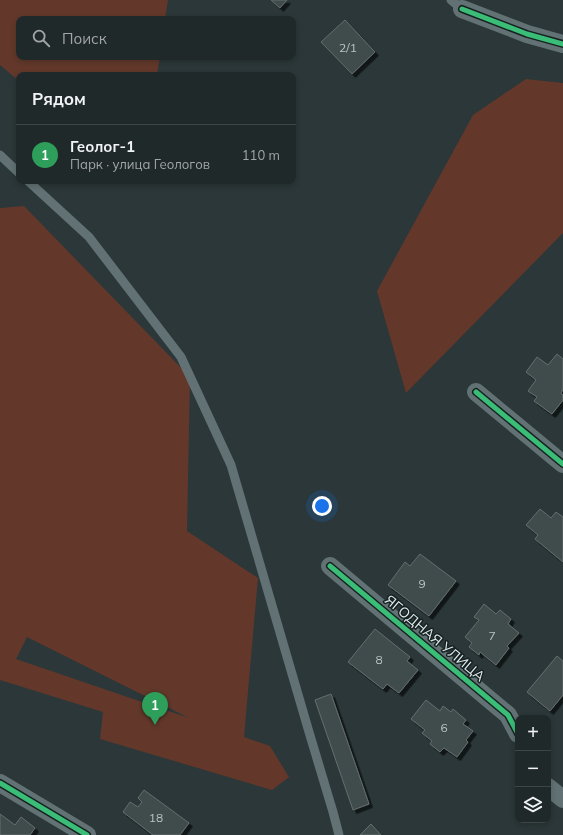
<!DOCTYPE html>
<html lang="ru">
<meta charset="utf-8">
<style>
:root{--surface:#20292a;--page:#2d3536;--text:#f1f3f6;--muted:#a2a6a8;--line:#3d4547;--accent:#d6ab8b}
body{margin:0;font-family:Mulish,sans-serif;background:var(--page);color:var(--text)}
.controls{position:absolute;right:12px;bottom:12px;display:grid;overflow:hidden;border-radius:8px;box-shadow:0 2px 6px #0003}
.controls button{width:36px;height:36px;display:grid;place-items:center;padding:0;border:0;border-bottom:1px solid var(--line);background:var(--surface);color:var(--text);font:20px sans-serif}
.you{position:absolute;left:322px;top:506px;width:14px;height:14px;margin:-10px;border:3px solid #fff;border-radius:50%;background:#1a73e8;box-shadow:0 0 0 6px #1a73e833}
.badge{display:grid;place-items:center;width:26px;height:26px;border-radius:50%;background:var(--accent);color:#fff;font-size:13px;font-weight:700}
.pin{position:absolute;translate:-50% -33px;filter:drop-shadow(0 1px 2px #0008)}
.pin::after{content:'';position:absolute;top:21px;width:14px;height:12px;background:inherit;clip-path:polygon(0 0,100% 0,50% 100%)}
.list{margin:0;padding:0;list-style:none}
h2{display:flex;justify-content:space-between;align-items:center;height:52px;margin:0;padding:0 16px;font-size:17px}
h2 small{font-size:13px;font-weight:400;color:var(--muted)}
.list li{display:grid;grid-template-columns:26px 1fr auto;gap:12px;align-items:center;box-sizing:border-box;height:60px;padding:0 16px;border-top:1px solid var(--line)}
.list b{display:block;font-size:15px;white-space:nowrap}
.list p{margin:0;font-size:13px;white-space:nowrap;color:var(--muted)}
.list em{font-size:13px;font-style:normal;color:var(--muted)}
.icon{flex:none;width:22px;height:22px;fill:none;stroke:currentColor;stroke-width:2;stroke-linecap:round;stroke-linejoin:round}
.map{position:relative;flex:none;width:563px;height:835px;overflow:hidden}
.search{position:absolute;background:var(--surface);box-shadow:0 2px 6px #0003;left:16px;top:16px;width:280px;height:44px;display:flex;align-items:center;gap:10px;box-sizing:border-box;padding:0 14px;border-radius:8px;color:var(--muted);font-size:15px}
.panel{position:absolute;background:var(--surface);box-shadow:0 2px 6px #0003;left:16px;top:72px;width:280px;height:112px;border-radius:8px}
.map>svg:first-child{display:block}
</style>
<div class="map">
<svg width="563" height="835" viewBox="0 0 563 835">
<defs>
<filter id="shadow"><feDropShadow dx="3.5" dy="3.5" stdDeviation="0" flood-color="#0009"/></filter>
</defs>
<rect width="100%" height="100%" fill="#2b3738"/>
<path fill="#63382b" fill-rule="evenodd" d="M 0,0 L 168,0 L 165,19 L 19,19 L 19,57 L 160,57 L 157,75 L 19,75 L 19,81 L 0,65 Z
M 526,79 L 563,83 L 563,233 L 406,393 L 377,291 L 473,115 Z
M 24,206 L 190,377 L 187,531 L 258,578 L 244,737 L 270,746 L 289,777 L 272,790 L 100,739 L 103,712 L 0,680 L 0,208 ZM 27,637 L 189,718 L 16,659 Z"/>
<path fill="#414b4b" stroke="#646e6f" filter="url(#shadow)" d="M 271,0 L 287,0 L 280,8 Z
M 345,20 L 375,52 L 352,74 L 321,42 Z
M 557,354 L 563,359 L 563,389 L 561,393 L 563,395 L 563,400 L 552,414 L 534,401 L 537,397 L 528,391 L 536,380 L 526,372 L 537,357 L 548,365 Z
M 540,509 L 551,518 L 556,512 L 563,517 L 563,562 L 535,539 L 538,535 L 526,525 Z
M 420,554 L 456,581 L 429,616 L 388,585 L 405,562 L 410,566 Z
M 484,604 L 496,614 L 500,610 L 511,619 L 508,624 L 519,633 L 507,646 L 509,648 L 496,665 L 480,652 L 479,655 L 469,647 L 472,643 L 465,637 L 479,620 L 474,617 Z
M 375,629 L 410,657 L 407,661 L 418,670 L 399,693 L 387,684 L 383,689 L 348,662 Z
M 557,656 L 563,661 L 563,695 L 550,711 L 527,692 Z
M 331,694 L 369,804 L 353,810 L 315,700 Z
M 426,700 L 440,711 L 443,706 L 451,712 L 453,709 L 466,720 L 463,724 L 473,731 L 466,740 L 468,742 L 457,757 L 444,748 L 440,752 L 430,744 L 432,741 L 422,733 L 425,730 L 411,719 Z
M 144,790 L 189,823 L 180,835 L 153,835 L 123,812 L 130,802 L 138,807 L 142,802 L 138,798 Z
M 0,814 L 15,825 L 21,817 L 35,828 L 30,835 L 0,835 Z
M 371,824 L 381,835 L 360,835 Z"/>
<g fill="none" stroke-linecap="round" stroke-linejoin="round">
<path stroke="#627274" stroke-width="9" d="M 451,0 L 462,9
M 0,155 L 19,173
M 28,181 L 89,237 L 181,357 L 231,465 L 309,732 L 333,812 L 339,835"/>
<path stroke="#627274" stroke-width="18" d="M 462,9 L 527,34 L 563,44
M 476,392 L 563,464
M 330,566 L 508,715 L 518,734
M 0,783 L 87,835
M 548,787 L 563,799"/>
<defs>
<path id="cycleway" d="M 462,9 L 527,34 L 563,44
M 476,392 L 563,464
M 330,566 L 508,715 L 518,734
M 0,783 L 87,835"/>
</defs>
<use href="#cycleway" stroke="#172121" stroke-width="8"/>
<use href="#cycleway" stroke="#3abd76" stroke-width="5"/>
</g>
<g text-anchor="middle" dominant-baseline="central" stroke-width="3" stroke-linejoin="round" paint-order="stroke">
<g font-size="12" fill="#b8c4c5">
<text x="348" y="47">2/1</text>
<text x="422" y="583">9</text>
<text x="492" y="635">7</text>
<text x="379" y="659">8</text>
<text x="444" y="727">6</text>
<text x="156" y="817">18</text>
</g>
<g font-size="14" fill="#e0edee" stroke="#172121">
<text transform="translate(435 638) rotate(40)">ЯГОДНАЯ УЛИЦА</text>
</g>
</g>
</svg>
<div class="controls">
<button>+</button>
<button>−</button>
<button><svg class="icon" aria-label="layers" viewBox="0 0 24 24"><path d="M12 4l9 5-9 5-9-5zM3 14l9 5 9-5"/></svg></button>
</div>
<div class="you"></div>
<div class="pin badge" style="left:155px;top:725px;background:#2e9e5b">1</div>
<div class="search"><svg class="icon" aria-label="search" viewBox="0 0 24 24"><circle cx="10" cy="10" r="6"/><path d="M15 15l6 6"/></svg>Поиск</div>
<section class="panel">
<h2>Рядом<small></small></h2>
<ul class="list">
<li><span class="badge" style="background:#2e9e5b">1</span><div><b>Геолог-1</b><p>Парк · улица Геологов</p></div><em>110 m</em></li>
</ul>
</section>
</div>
